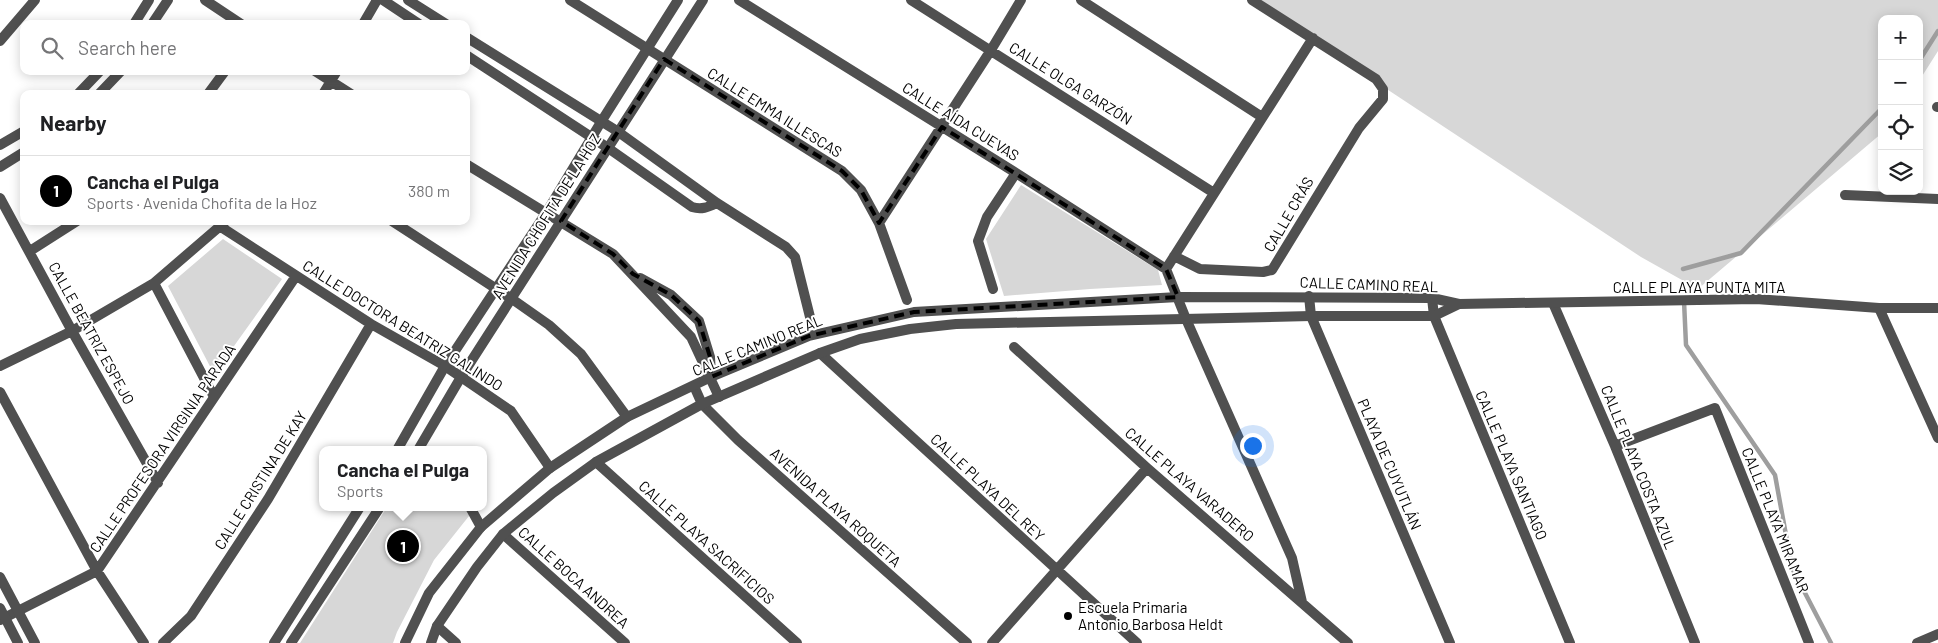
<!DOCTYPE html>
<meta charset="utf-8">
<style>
:root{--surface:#fff;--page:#f6f6f6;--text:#202124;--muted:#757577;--line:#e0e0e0;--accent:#000}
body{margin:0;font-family:Barlow,sans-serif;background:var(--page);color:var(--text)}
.controls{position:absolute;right:15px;top:15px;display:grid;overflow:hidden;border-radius:10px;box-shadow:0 2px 12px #0003}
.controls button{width:45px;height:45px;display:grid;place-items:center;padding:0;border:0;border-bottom:1px solid var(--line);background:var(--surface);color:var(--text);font:25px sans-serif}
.you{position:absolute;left:1252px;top:445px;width:18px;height:18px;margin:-12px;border:4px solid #fff;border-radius:50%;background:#1a73e8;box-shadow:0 0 0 8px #1a73e833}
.badge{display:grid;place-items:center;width:32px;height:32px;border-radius:50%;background:var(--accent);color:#fff;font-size:16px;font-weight:700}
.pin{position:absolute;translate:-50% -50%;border:2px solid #fff;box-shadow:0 1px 5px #0006}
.popup{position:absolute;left:319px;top:446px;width:168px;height:65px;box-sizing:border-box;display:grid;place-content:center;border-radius:10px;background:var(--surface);filter:drop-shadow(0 1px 4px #0005);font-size:16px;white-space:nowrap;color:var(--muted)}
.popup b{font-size:19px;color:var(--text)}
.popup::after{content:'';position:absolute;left:50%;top:100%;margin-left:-10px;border:10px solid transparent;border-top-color:var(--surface)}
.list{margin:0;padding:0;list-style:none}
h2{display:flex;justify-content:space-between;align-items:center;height:65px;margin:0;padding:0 20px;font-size:21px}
h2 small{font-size:16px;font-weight:400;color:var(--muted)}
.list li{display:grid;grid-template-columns:32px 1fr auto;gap:15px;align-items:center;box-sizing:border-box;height:70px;padding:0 20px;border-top:1px solid var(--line)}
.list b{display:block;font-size:19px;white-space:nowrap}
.list p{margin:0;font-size:16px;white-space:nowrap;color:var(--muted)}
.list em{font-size:16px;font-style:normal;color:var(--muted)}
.icon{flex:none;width:28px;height:28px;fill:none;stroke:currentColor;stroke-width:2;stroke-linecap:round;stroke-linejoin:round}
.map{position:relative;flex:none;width:1938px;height:643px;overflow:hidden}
.search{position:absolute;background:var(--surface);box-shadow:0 2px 12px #0003;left:20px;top:20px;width:450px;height:55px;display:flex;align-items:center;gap:12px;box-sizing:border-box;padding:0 18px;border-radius:10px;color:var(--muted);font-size:19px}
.panel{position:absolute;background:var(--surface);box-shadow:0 2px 12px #0003;left:20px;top:90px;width:450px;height:135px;border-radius:10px}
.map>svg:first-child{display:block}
</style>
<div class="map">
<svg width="1938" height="643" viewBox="0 0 1938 643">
<rect width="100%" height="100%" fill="#fff"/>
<path fill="#d7d7d7" d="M 1252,0 L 1938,0 L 1938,51 L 1919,81 L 1919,19 L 1882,19 L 1882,133 L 1698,289 L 1641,257 Z
M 1021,185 L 1158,270 L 1162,285 L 1090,289 L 1004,296 L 986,239 Z
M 223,239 L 282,279 L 214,374 L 168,286 Z
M 387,507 L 469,507 L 473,511 L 434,560 L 397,632 L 393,643 L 300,643 Z"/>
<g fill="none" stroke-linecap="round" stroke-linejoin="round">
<path stroke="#9e9e9e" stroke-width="4.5" d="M 1919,61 L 1938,31
M 1683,269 L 1741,253 L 1882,108
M 1684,301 L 1686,345 L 1775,475 L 1792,568 L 1831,643"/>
<path stroke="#505050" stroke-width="10" d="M 205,0 L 241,24
M 383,0 L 419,24
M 408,0 L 446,24
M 570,0 L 842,171 L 861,190 L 879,223 L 907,300
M 739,0 L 1016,173 L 1166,269
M 911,0 L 1214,193
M 1081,0 L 1262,117
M 363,24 L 377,0
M 466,37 L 617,131 L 717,203 L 786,247 L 795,257 L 811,321
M 0,41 L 35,0
M 466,55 L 608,148 L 692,207 C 702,210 708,207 717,203
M 315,71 L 351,94
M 208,94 L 225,71
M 323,94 L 337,71
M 1937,107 L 1938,107
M 466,164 L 613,254 L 691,337 L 719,397
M 1845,195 L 1938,199
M 0,198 L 72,331 L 158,483
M 392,221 L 512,299 L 549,325 L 581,354 L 627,417
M 879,223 L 991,50 L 1021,0
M 221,227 L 371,324 L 445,366 L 511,411 L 550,468
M 30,251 L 77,221
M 1174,256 L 1200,269 L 1263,272 L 1272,270 L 1359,128 L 1383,99 L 1383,89 L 1376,79 L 1252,0
M 640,278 L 671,295 L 699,321 L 710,357 L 711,374
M 154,283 L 214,397
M 993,289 L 978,241 L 987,217 L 1016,173
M 1309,296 L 1311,316 L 1450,643
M 1432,298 L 1434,316 L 1570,643
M 1553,303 L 1615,446 L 1695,643
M 1879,308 L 1938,438
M 1014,347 L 1147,468 L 1348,643
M 820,353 L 1137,643
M 0,366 L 72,331 L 154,283 L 226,221
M 694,386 L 702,404 L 738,440 L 967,643
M 0,392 L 97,571 L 144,643
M 1615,446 L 1715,408 L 1809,643
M 596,462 L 797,643
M 470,507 L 481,527
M 503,534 L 625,643
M 1302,602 L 1292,558 L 1186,319 L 1166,269 L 1313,38
M 0,620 L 97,571 L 296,276
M 437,626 L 456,643
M 163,643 L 191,616 L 268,499 L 371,324
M 992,643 L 1147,468
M 1917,643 L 1938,634"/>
<path stroke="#505050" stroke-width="10" d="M 134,24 L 149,0
M 152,24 L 168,0
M 78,94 L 100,71
M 99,94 L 121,71
M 0,145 L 24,131
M 0,167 L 24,152
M 397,450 L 445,366 L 546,213 L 601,122 L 678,0
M 418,450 L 461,377 L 703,0
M 0,577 L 35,643
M 0,608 L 18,643
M 274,643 L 360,507
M 291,643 L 380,507
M 405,643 L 429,593 L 481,527 L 550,468 L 627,417 L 711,377 L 809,336 L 914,312 L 1178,297 L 1432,298 L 1459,304 L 1756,299 L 1879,308 L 1938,308
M 431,643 L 437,626 L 477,567 L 503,534 L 553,493 L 596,462 L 702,404 L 820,353 L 860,339 L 910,329 L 956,324 L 1311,316 L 1434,316 L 1459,304"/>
</g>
<path fill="none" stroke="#000" stroke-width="4" stroke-dasharray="10 6" stroke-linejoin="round" d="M 664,59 L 842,171 L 861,190 L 879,223 L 942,127 L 1166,269 L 1178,297 L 914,312 L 809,336 L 711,377 L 710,357 L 699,321 L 671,295 L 633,274 L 613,254 L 561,221 Z"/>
<circle fill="#000" stroke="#fff" stroke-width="2" cx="1068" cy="616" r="5"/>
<g text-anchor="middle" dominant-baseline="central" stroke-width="4" stroke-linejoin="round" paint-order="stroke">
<g font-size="15" fill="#000" stroke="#fff">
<text transform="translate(1071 83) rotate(32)">CALLE OLGA GARZÓN</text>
<text transform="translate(775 112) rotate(32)">CALLE EMMA ILLESCAS</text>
<text transform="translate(961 121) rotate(32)">CALLE AÍDA CUEVAS</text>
<text transform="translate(1288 214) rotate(-60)">CALLE CRÁS</text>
<text transform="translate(546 216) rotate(-58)">AVENIDA CHOFITA DE LA HOZ</text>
<text transform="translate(1369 284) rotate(2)">CALLE CAMINO REAL</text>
<text x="1699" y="287">CALLE PLAYA PUNTA MITA</text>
<text transform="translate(403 325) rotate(32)">CALLE DOCTORA BEATRIZ GALINDO</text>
<text transform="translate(92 333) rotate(61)">CALLE BEATRIZ ESPEJO</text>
<text transform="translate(757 345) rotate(-22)">CALLE CAMINO REAL</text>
<text transform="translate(162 448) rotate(-56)">CALLE PROFESORA VIRGINIA PARADA</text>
<text transform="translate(1390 464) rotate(67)">PLAYA DE CUYUTLÁN</text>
<text transform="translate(1512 465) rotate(67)">CALLE PLAYA SANTIAGO</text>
<text transform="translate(1639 467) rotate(68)">CALLE PLAYA COSTA AZUL</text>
<text transform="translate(260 480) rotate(-58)">CALLE CRISTINA DE KAY</text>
<text transform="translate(1190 484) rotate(41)">CALLE PLAYA VARADERO</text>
<text transform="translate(988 487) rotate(43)">CALLE PLAYA DEL REY</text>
<text transform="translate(836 507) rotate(42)">AVENIDA PLAYA ROQUETA</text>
<text transform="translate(1776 520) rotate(68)">CALLE PLAYA MIRAMAR</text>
<text transform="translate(707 542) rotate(42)">CALLE PLAYA SACRIFICIOS</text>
<text transform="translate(574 577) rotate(42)">CALLE BOCA ANDREA</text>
</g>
<g font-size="15" fill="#000" stroke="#fff" text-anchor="start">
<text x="1078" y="607">Escuela Primaria<tspan x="1078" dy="17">Antonio Barbosa Heldt</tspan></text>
</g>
</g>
</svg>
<div class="controls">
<button>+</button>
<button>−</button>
<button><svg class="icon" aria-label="locate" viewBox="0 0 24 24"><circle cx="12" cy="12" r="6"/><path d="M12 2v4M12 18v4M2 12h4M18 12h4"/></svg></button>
<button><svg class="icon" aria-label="layers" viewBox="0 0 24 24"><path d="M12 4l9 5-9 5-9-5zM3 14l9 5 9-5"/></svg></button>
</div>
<div class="you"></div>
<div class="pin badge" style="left:403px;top:546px">1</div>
<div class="popup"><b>Cancha el Pulga</b>Sports</div>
<div class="search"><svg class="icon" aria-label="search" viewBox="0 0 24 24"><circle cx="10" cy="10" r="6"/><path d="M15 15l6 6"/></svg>Search here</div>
<section class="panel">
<h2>Nearby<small></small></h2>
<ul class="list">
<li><span class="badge">1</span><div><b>Cancha el Pulga</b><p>Sports · Avenida Chofita de la Hoz</p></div><em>380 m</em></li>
</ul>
</section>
</div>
